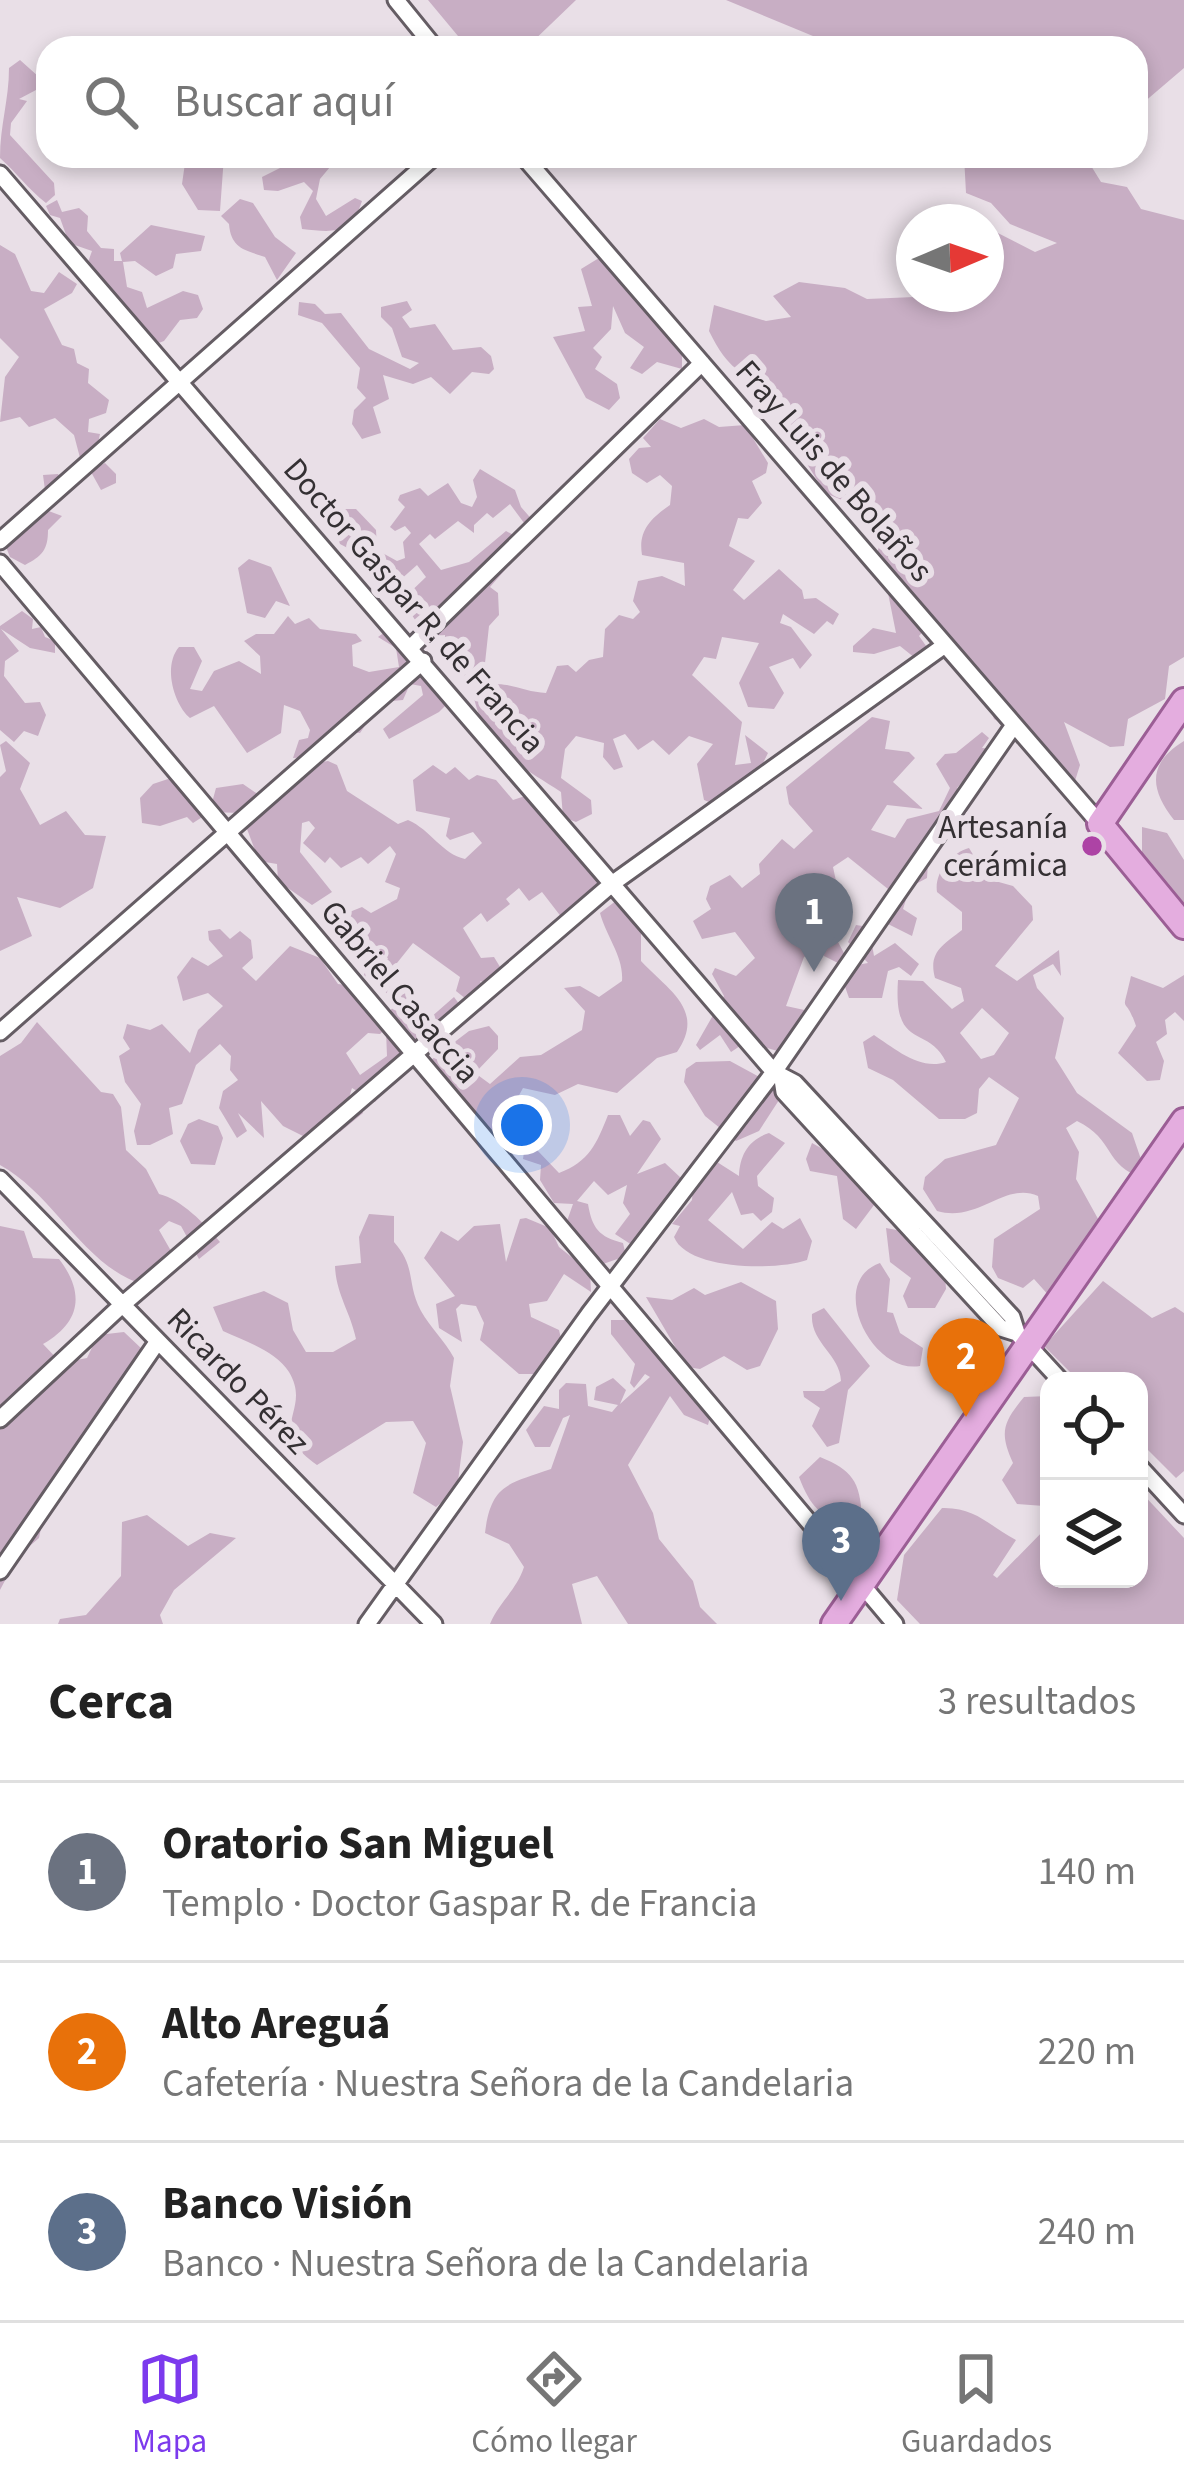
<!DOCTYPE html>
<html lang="es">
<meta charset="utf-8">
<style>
:root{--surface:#fff;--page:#f2f2f2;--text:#222;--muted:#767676;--line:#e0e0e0;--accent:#7c3aed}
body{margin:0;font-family:"Source Sans 3",sans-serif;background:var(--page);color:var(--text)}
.controls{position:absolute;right:36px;bottom:36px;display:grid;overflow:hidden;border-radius:24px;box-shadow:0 6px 18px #0003}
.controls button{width:108px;height:108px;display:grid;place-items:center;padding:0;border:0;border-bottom:3px solid var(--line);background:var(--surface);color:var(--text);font:60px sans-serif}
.compass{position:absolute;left:896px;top:204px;width:108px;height:108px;border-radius:50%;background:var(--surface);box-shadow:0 6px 18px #0003;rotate:88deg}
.you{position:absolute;left:522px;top:1125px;width:42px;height:42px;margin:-30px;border:9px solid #fff;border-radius:50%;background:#1a73e8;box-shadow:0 0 0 18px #1a73e833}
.badge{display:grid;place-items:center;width:78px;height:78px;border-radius:50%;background:var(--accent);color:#fff;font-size:39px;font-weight:700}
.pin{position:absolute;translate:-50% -99px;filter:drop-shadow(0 3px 6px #0008)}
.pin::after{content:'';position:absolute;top:63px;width:42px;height:36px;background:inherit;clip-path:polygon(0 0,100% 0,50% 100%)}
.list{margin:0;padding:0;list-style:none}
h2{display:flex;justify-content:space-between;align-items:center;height:156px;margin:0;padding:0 48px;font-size:51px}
h2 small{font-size:39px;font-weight:400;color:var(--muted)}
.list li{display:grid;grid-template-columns:78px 1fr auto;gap:36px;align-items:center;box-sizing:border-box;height:180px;padding:0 48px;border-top:3px solid var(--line)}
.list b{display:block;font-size:45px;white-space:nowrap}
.list p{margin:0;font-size:39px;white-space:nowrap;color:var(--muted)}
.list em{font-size:39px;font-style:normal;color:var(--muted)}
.icon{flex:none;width:66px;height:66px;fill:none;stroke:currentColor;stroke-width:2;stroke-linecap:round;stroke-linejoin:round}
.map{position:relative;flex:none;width:1184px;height:1624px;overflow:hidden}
.search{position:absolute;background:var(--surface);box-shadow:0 6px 18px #0003;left:36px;right:36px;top:36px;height:132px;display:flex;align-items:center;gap:30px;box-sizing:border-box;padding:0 42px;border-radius:36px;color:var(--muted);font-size:45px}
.sheet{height:696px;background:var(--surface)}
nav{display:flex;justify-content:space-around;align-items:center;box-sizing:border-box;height:168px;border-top:3px solid var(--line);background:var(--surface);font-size:33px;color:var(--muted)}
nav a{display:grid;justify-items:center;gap:6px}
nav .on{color:var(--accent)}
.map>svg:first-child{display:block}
</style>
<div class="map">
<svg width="1184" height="1624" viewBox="0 0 1184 1624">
<rect width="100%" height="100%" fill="#e9dfe7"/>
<path fill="#c8aec4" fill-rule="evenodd" d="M 428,0 L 576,0 L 526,48 L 468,48 Z
M 726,0 L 1184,0 L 1184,68 L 1136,109 L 1136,48 L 842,48 Z
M 20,60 L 39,77 L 36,90 L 19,99 L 27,101 L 11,123 L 10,135 L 54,183 L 55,195 L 46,203 C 27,188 17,173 0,158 C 0,125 9,100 9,68 Z
M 186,156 L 224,156 L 220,211 L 198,210 L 182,184 Z
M 285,156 L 325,156 L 330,167 L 320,179 L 316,199 L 326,216 L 355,198 L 362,201 C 351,236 332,232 302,229 L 300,217 L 313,191 L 304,182 L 278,191 L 264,190 L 262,177 L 280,168 Z
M 964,156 L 1085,156 L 1101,182 L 1127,187 L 1141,209 L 1184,220 L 1184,657 L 1169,666 L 1165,699 L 1128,719 L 1124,746 L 1110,747 L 1064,722 L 1080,765 L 1074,784 L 1027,739 L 994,719 L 983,689 L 927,627 L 919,636 L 934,657 L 930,670 L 900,646 L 874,654 L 853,652 L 853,646 L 873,628 L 896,633 L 886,583 L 874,561 L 883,536 L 874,513 L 825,493 L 783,425 L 781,400 C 746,367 734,382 709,331 L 714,305 L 766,321 L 791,317 L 773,296 L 799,282 L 845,288 L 867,299 L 986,294 L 988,228 L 1035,252 L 1057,243 L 1010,224 L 991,203 L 966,193 Z
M 240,199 L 253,203 L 275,237 L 296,253 L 277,280 L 265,257 C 244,250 231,248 229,224 L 221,216 Z
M 57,200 L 62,212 L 79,208 L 88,216 L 87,231 L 101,248 L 114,249 L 114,261 L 122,261 L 120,253 L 151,225 L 205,236 L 201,251 L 176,254 L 173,268 L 156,276 L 135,261 L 123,262 L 127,287 L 142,292 L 147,308 L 183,291 L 198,295 L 203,309 L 197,318 L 180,320 L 164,341 L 145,348 L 87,265 L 92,251 L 69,243 L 60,218 L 50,215 L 46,206 Z
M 0,245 L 15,254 L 31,291 L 44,293 L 59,272 L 77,284 L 72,293 L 44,309 L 62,345 L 74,349 L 77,363 L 89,369 L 88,383 L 109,400 L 106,413 L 89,419 L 88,432 L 100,434 L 92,470 L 105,463 L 116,474 L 116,483 L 101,490 L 91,472 L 84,473 L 74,435 L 55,418 L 29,427 L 20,417 L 0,422 L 5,377 L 19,357 L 0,338 Z
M 599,258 L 622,273 C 629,296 637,296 652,313 C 664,327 667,342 682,355 L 682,369 L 657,362 L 642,374 L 630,368 L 644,347 L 625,333 L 613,306 L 611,329 L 593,348 L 602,357 L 595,369 L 617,384 L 620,398 L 609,410 L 586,398 L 553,337 L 585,331 L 578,307 L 592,306 L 581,269 Z
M 407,301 L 412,310 L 402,317 L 410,328 L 435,324 L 453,350 L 481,347 L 491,356 L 494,369 L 489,374 L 472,372 L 450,394 L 431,377 L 413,384 L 383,375 L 389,399 L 373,407 L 381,433 L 362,439 L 352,424 L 354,410 L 366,398 L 357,388 L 360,368 L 322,323 L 298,315 L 299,302 L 315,304 L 325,314 L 341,313 L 369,349 L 410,369 L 419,363 L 402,357 L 392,328 L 381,317 L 381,307 Z
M 660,419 L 681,428 L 704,419 L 719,427 L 745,425 L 768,463 L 766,473 L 752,481 L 762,503 L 748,519 L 738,518 L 729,546 L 755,561 L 733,590 L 744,600 L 779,569 L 802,590 L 804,599 L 816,598 L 839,614 L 833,625 L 827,621 L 814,634 L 783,614 L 780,623 L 791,627 L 812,655 L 800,669 L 793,658 L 769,667 L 784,693 L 774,709 L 748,707 L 739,683 L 759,643 L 722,637 L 716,659 L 704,657 L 692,675 L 742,722 L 735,765 L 751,763 L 745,735 L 768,753 L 749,791 L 729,810 L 704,800 L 697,764 L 713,744 L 689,736 L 669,755 L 653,740 L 638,750 L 625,734 L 613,739 L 623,767 L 614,770 L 603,757 L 604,743 L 576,736 L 565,749 L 561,778 L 591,800 L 592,814 L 576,822 L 563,817 L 561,792 C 519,764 487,753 474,698 C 493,671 517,692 546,693 L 557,666 L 568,665 L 576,672 L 589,660 L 603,657 L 605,629 L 619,615 L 633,619 L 640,612 L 633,601 L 638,581 L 662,576 L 685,586 L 684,563 L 642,555 C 638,531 650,519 670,505 L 672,486 L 660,475 L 647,483 L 632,473 L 629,459 L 639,448 L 651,447 L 643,438 Z
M 480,469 L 515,490 L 521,507 L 535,523 L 527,527 L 510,504 L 493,518 L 487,513 L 474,525 L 474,533 L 458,521 L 435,539 L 430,534 L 419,544 L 441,570 L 469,562 L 506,531 L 521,539 L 525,547 L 490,587 L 498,593 L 499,615 L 489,626 L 485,663 L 472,673 L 472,684 L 445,654 L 445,635 C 417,638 417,616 401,601 L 426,577 L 417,565 L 399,581 L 404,587 L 392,588 L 359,554 L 340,544 L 332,521 L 341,509 L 356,509 L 376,530 L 377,550 L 397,561 L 405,558 L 403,542 L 411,533 L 405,526 L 395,531 L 390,527 L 405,507 L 398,500 L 400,495 L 420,488 L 428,496 L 448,483 L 461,503 L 472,507 L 477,497 L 473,480 Z
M 58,474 L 62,480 L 46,510 L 62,516 L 48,530 C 48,550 42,556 25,565 L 10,557 L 4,542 L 25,506 L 39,501 L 45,490 L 43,475 Z
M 249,559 L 271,567 L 290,606 L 276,601 L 265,618 L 247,613 L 238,568 Z
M 22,611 L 33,619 L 32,629 L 41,627 L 45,637 L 55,641 L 55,653 L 30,648 L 1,629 L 19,651 L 5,661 L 4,676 L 25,703 L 40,702 L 46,715 L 38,736 L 24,731 L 14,742 L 0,730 L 0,626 Z
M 288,616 L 295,624 L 309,618 L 320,629 L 356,634 L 362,641 L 352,645 L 353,666 L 369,672 L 399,667 L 396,648 L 378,637 L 389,629 L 455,696 L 439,712 L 389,739 L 383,729 L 423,695 L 421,686 L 410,684 L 403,700 L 381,702 L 360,733 L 344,731 C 327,744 315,758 293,758 L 299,740 L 308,738 L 310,730 L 300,711 L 284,705 L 281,733 L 247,753 L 214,706 L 190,718 C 175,706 162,667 179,647 L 194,647 L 202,661 L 190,689 L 202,691 L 214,671 L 239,661 L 261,674 L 260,656 L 244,641 L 256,634 L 274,634 Z
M 872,717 L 890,721 L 885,749 L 909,752 L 915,758 L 893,782 L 923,809 L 887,805 L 871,830 L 895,838 L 907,819 L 939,811 L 950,788 L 936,764 L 945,754 L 956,753 L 982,732 L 989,738 L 982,748 L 996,749 L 978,777 L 971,772 L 957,788 L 965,800 L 951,816 L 947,840 L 929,847 L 927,878 L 910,887 L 903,909 L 917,918 L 912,936 L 884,922 L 888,889 L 848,857 L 833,867 L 844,918 L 827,943 L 838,942 L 851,966 L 868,963 L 848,942 L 856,925 L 869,927 L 874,956 L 895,943 L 919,964 L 911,976 L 899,967 L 888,971 L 882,998 L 849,998 L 843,981 L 848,968 L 824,956 L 825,944 L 804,957 L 786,1006 L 809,1011 L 781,1052 L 746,1042 L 731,1052 L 720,1035 L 700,1050 L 696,1045 L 724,996 L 712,974 L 715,968 L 736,976 L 755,958 L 735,932 L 702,939 L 693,921 L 711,909 L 706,899 L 710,886 L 730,875 L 742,888 L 760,874 L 759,864 L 782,839 L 794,849 L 813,831 L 789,804 L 786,787 Z
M 6,741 L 30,763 L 20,789 L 40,825 L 66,811 L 85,835 L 106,836 L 93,888 L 60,908 L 17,897 L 32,936 L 0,951 L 0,777 L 6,771 L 0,745 Z
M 1184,741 L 1184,820 L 1174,820 C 1149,788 1148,763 1184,741 Z
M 328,761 L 337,765 L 347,791 L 398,824 L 408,820 C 431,830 442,854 465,859 L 482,843 L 473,832 L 450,840 L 446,836 L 450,818 L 416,811 L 413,780 L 433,765 L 446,774 L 455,767 L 469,780 L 477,775 L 496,780 L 513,800 L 534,793 L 600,873 L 606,891 L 582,920 L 569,927 L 542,892 L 529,901 L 519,888 L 506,899 L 510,904 L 487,922 L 481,913 L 463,928 L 481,958 L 494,957 L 508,980 L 503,990 L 480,981 L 490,1002 L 481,1011 L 456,991 L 460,977 L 413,943 L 393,968 L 397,975 L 392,980 L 430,1018 L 454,997 L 465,1012 L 444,1043 L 412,1042 L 386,1015 L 398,1002 L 364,975 L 370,956 L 383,969 L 388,958 L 368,945 L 363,932 L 342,940 L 331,929 L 332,919 L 362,907 L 371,913 L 397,899 L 400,888 L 385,882 L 396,854 L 390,846 L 368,864 L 361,857 L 341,868 L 330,857 L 325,863 L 303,843 L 315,828 L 309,821 L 302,823 L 300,852 L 332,892 L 312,905 L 278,881 L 277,864 L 259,861 L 241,813 L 210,812 L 193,823 L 187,817 L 160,826 L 142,823 L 140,798 L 153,784 L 177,776 L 203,799 L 213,799 L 216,788 L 243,784 L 259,795 L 294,767 Z
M 1142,827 L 1167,833 L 1184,860 L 1184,903 L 1142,879 Z
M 969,848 L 988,879 L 1013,886 L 1032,906 L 1033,920 L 995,966 L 1017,981 L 1059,950 L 1061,976 L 1053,964 L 1033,975 L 1037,988 L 1064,1018 L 1055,1058 L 1077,1093 L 1132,1133 L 1146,1174 L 1143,1178 C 1104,1166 1115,1139 1077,1121 L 1066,1128 L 1079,1152 L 1076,1179 L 1102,1226 L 1051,1298 L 1034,1279 L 1023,1288 L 998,1278 L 992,1267 L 994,1239 L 1040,1209 L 1038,1196 C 1005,1181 979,1223 937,1211 L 923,1189 L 925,1177 L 945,1159 L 996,1145 L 1019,1098 L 989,1077 L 979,1089 L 977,1113 L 965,1119 L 939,1119 L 893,1080 L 868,1068 L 863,1042 L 874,1035 C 894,1048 920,1071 946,1062 C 928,1024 893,1052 898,980 L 923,981 L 952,1009 L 964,1001 L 961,988 L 935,978 C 928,952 943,945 962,930 L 962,912 L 937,892 C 934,873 951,853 969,848 ZM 982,1008 L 1009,1033 L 994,1055 L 981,1059 L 960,1033 Z
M 621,897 L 641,930 L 641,961 C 668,990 706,1010 677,1052 L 657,1058 L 617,1093 L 578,1084 L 555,1095 L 523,1088 L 517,1099 L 521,1138 L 513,1149 L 475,1128 L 458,1090 L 446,1083 L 431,1060 L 469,1031 L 489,1026 L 498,1036 L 498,1049 L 475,1073 L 490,1084 L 520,1057 L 541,1055 L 582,1030 L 585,1011 L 564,988 L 580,986 L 599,997 L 622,981 C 624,957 606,936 600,913 Z
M 220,929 L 230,939 L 240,931 L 251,940 L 253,958 L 242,968 L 256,981 L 290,946 L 320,958 L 338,984 L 354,986 L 387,1027 L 380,1034 L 368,1033 L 346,1053 L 360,1075 L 387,1056 L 386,1031 L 401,1041 L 407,1063 L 387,1075 L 387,1088 L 375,1102 L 352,1088 L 348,1101 L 359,1101 L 363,1113 L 340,1132 L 326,1128 L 309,1139 L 283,1126 L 261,1101 L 264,1138 L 238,1113 L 247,1131 L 237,1138 L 219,1108 L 223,1091 L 238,1080 L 230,1070 L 231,1056 L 220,1044 L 196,1065 L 182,1104 L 169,1108 L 173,1134 L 150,1145 L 137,1145 L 134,1131 L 141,1104 L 125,1082 L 119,1056 L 130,1049 L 123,1038 L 127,1024 L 150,1030 L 162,1024 L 190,1053 L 198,1030 L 223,1006 L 208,993 L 183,1001 L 177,977 L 192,957 L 208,966 L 223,956 L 209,940 L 208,931 Z
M 1184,975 L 1184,1021 L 1175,1012 L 1165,1020 L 1167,1034 L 1156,1042 L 1164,1061 L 1160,1080 L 1147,1081 L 1118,1053 L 1136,1026 C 1124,990 1121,1021 1131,976 L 1163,988 Z
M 37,1022 L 101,1092 L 113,1094 L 121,1107 L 126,1150 L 146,1169 L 159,1194 C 181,1199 205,1224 220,1242 L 199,1259 L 181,1226 L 169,1221 L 159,1230 L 179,1265 L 144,1285 C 83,1266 55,1195 0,1165 L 0,1056 L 21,1043 Z
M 730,1061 L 774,1085 L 781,1097 L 759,1131 L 736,1141 L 705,1116 L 684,1082 L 686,1069 L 696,1062 Z
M 608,1115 L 620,1115 L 630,1136 L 643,1120 L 650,1122 L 661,1139 L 637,1174 L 665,1163 L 682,1179 C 672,1202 659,1238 632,1245 L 615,1234 L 630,1214 L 623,1203 L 627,1185 L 608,1195 L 594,1181 L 577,1201 L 588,1204 C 592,1228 599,1237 623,1243 L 626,1256 L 603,1264 L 567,1221 L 573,1204 L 554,1203 L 540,1180 L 541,1165 L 523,1159 L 524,1152 L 537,1150 L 559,1173 C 589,1162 597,1143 608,1115 Z
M 199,1119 L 218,1126 L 223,1138 L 215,1165 L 191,1164 L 180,1141 L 188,1124 Z
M 769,1133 L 785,1143 L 757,1176 L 758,1186 L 774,1198 L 772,1212 L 761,1221 L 753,1213 L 741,1215 L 732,1192 L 708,1220 L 743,1249 L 772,1222 L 783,1229 L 800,1218 L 812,1241 L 807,1260 C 776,1271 687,1270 674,1237 L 680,1226 L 672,1224 L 692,1200 L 694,1175 L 717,1162 L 739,1176 C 740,1155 748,1140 769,1133 Z
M 812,1143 L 839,1158 L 877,1201 L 856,1229 L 843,1219 L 837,1176 L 810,1171 L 806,1159 Z
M 369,1214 L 394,1216 L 394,1242 C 417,1268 406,1283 421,1311 C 430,1327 445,1341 454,1358 L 450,1386 L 463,1442 L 457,1489 L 436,1507 L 413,1493 L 426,1443 L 413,1421 L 386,1422 L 317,1465 C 263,1427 313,1412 289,1372 C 276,1351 245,1341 223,1331 L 213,1307 L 264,1291 L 288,1303 L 293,1330 L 306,1352 L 333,1352 L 356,1339 C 350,1311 336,1294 335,1266 L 361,1263 L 359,1237 Z
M 526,1218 L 550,1228 L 559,1247 L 590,1272 L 591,1292 L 564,1274 L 547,1301 L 529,1304 L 531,1317 L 559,1330 L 562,1343 L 538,1374 L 519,1374 L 480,1340 L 484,1323 L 476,1306 L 461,1304 L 456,1309 L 462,1342 L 439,1328 L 436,1304 L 455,1296 L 424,1258 L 441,1231 L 458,1241 L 474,1226 L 500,1224 L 506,1262 L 520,1219 Z
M 0,1226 L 24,1231 L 33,1258 L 59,1259 C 85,1293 81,1322 43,1344 L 61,1363 L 87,1358 L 98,1335 L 124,1332 L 143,1350 L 113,1394 L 125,1405 L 117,1421 L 107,1423 L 100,1445 L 56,1476 L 57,1497 L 46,1504 L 39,1538 L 18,1556 L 0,1590 Z
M 886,1228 L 902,1231 L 945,1275 L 946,1289 L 935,1308 L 908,1308 L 903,1296 L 911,1278 L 890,1262 Z
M 880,1263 L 890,1279 L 887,1312 L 893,1313 L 900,1333 L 923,1348 L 920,1366 C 872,1375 826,1282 880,1263 Z
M 1103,1281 L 1152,1318 L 1175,1307 L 1184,1313 L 1184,1471 L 1176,1478 L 1139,1441 L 1139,1381 L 1079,1381 L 1044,1346 Z
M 741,1282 L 776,1301 L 778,1329 L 760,1366 L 747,1370 L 724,1356 L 700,1369 L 687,1367 L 646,1297 L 672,1300 L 694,1288 L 705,1295 Z
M 824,1308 L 870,1366 L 848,1390 L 839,1443 L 827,1447 L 812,1426 L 820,1408 L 804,1397 L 803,1391 L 824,1391 L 841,1381 C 840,1354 810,1343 812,1314 Z
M 611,1320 L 628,1320 L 680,1371 L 711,1413 L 708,1425 L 684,1415 L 670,1396 L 628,1465 L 653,1513 L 659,1539 L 693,1581 L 700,1607 L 717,1624 L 628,1624 L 597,1576 L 572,1584 L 582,1624 L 490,1624 C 499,1602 516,1591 524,1567 L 509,1544 L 485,1533 C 491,1484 508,1484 551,1469 L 570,1415 L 563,1418 L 550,1447 L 535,1447 L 526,1430 L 544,1406 L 559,1409 L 559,1390 L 566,1383 L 586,1384 L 588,1406 L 612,1412 L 618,1405 L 594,1400 L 596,1387 L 613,1378 L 626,1390 L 620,1404 L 650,1377 L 645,1374 L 634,1388 L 630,1383 L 635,1364 L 611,1334 Z
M 1049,1396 L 1049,1517 L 1044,1506 L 1017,1504 L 1002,1480 L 1013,1463 C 999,1432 1003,1423 1024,1397 Z
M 820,1457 C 852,1470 860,1481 862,1517 C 825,1522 813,1513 799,1477 Z
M 1139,1490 L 1184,1538 L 1184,1624 L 920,1624 L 897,1600 L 904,1555 L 942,1508 C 976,1507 989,1526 1016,1540 L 993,1575 L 997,1578 L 1049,1525 L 1049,1579 L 1139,1579 Z
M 147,1515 L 188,1546 L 210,1533 L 236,1538 L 174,1590 L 160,1615 L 163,1624 L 58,1624 L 60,1619 L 86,1615 L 121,1576 L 122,1522 Z"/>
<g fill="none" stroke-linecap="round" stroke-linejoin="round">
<defs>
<path id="street" d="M 396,0 L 435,48
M 523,156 L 1100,824
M 0,174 L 774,1072 L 795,1083 L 1012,1317 L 1017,1333 L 1061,1381
M 0,541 L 435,156
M 0,563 L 895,1624
M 411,647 L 702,363
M 0,1032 L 423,661
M 782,1079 L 784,1092 L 1001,1328 L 1017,1333
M 0,1179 L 434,1624
M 0,1419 L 122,1305 L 613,883 L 945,645
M 1139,1466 L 1184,1515
M 0,1571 L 158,1341
M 367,1624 L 589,1314 L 774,1072 L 1014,725"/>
<path id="primary" d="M 1184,701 L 1100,824 L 1184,926
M 834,1624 L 1184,1121"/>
</defs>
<use href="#street" stroke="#655d64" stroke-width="21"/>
<use href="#primary" stroke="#9b5e95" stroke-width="30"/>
<use href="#street" stroke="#fff" stroke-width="15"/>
<use href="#primary" stroke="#e4addf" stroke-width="24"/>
</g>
<circle fill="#ad43a5" stroke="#e9dfe7" stroke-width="4.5" cx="1092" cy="846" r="12"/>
<g text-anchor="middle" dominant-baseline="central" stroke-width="12" stroke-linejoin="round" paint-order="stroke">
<g font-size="33" fill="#343033" stroke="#e9dfe7">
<text transform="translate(834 471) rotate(49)">Fray Luis de Bolaños</text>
<text transform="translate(414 606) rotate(49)">Doctor Gaspar R. de Francia</text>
<text transform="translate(400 992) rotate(50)">Gabriel Casaccia</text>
<text transform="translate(238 1381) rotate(46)">Ricardo Pérez</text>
</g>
<g font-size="33" fill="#343033" stroke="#e9dfe7" text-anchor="end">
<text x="1068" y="827">Artesanía<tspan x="1068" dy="38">cerámica</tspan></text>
</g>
</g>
</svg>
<div class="controls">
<button><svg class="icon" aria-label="locate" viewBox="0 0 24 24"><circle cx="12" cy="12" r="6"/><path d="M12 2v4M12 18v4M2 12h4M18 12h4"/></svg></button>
<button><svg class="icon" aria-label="layers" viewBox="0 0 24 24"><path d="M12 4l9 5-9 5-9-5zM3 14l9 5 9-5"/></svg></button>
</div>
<svg class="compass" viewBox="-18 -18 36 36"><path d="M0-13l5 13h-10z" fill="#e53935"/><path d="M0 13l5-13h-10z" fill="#767676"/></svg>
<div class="you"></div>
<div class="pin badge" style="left:814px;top:972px;background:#6b7280">1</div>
<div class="pin badge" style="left:966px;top:1417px;background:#e8710a">2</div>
<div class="pin badge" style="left:841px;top:1601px;background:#5c6f8a">3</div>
<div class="search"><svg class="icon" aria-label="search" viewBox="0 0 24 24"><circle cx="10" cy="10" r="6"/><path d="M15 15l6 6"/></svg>Buscar aquí</div>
</div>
<section class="sheet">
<h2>Cerca<small>3 resultados</small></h2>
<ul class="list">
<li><span class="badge" style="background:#6b7280">1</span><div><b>Oratorio San Miguel</b><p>Templo · Doctor Gaspar R. de Francia</p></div><em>140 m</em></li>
<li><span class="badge" style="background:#e8710a">2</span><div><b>Alto Areguá</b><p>Cafetería · Nuestra Señora de la Candelaria</p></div><em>220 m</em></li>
<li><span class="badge" style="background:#5c6f8a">3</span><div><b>Banco Visión</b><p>Banco · Nuestra Señora de la Candelaria</p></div><em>240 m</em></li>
</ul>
</section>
<nav>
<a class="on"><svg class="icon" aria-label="map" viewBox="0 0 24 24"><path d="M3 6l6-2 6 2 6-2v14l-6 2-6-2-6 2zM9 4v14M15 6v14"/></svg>Mapa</a>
<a><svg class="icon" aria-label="directions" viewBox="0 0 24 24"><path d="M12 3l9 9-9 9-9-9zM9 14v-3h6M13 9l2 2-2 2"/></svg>Cómo llegar</a>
<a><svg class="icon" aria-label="saved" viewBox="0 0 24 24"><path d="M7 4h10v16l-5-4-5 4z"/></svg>Guardados</a>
</nav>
